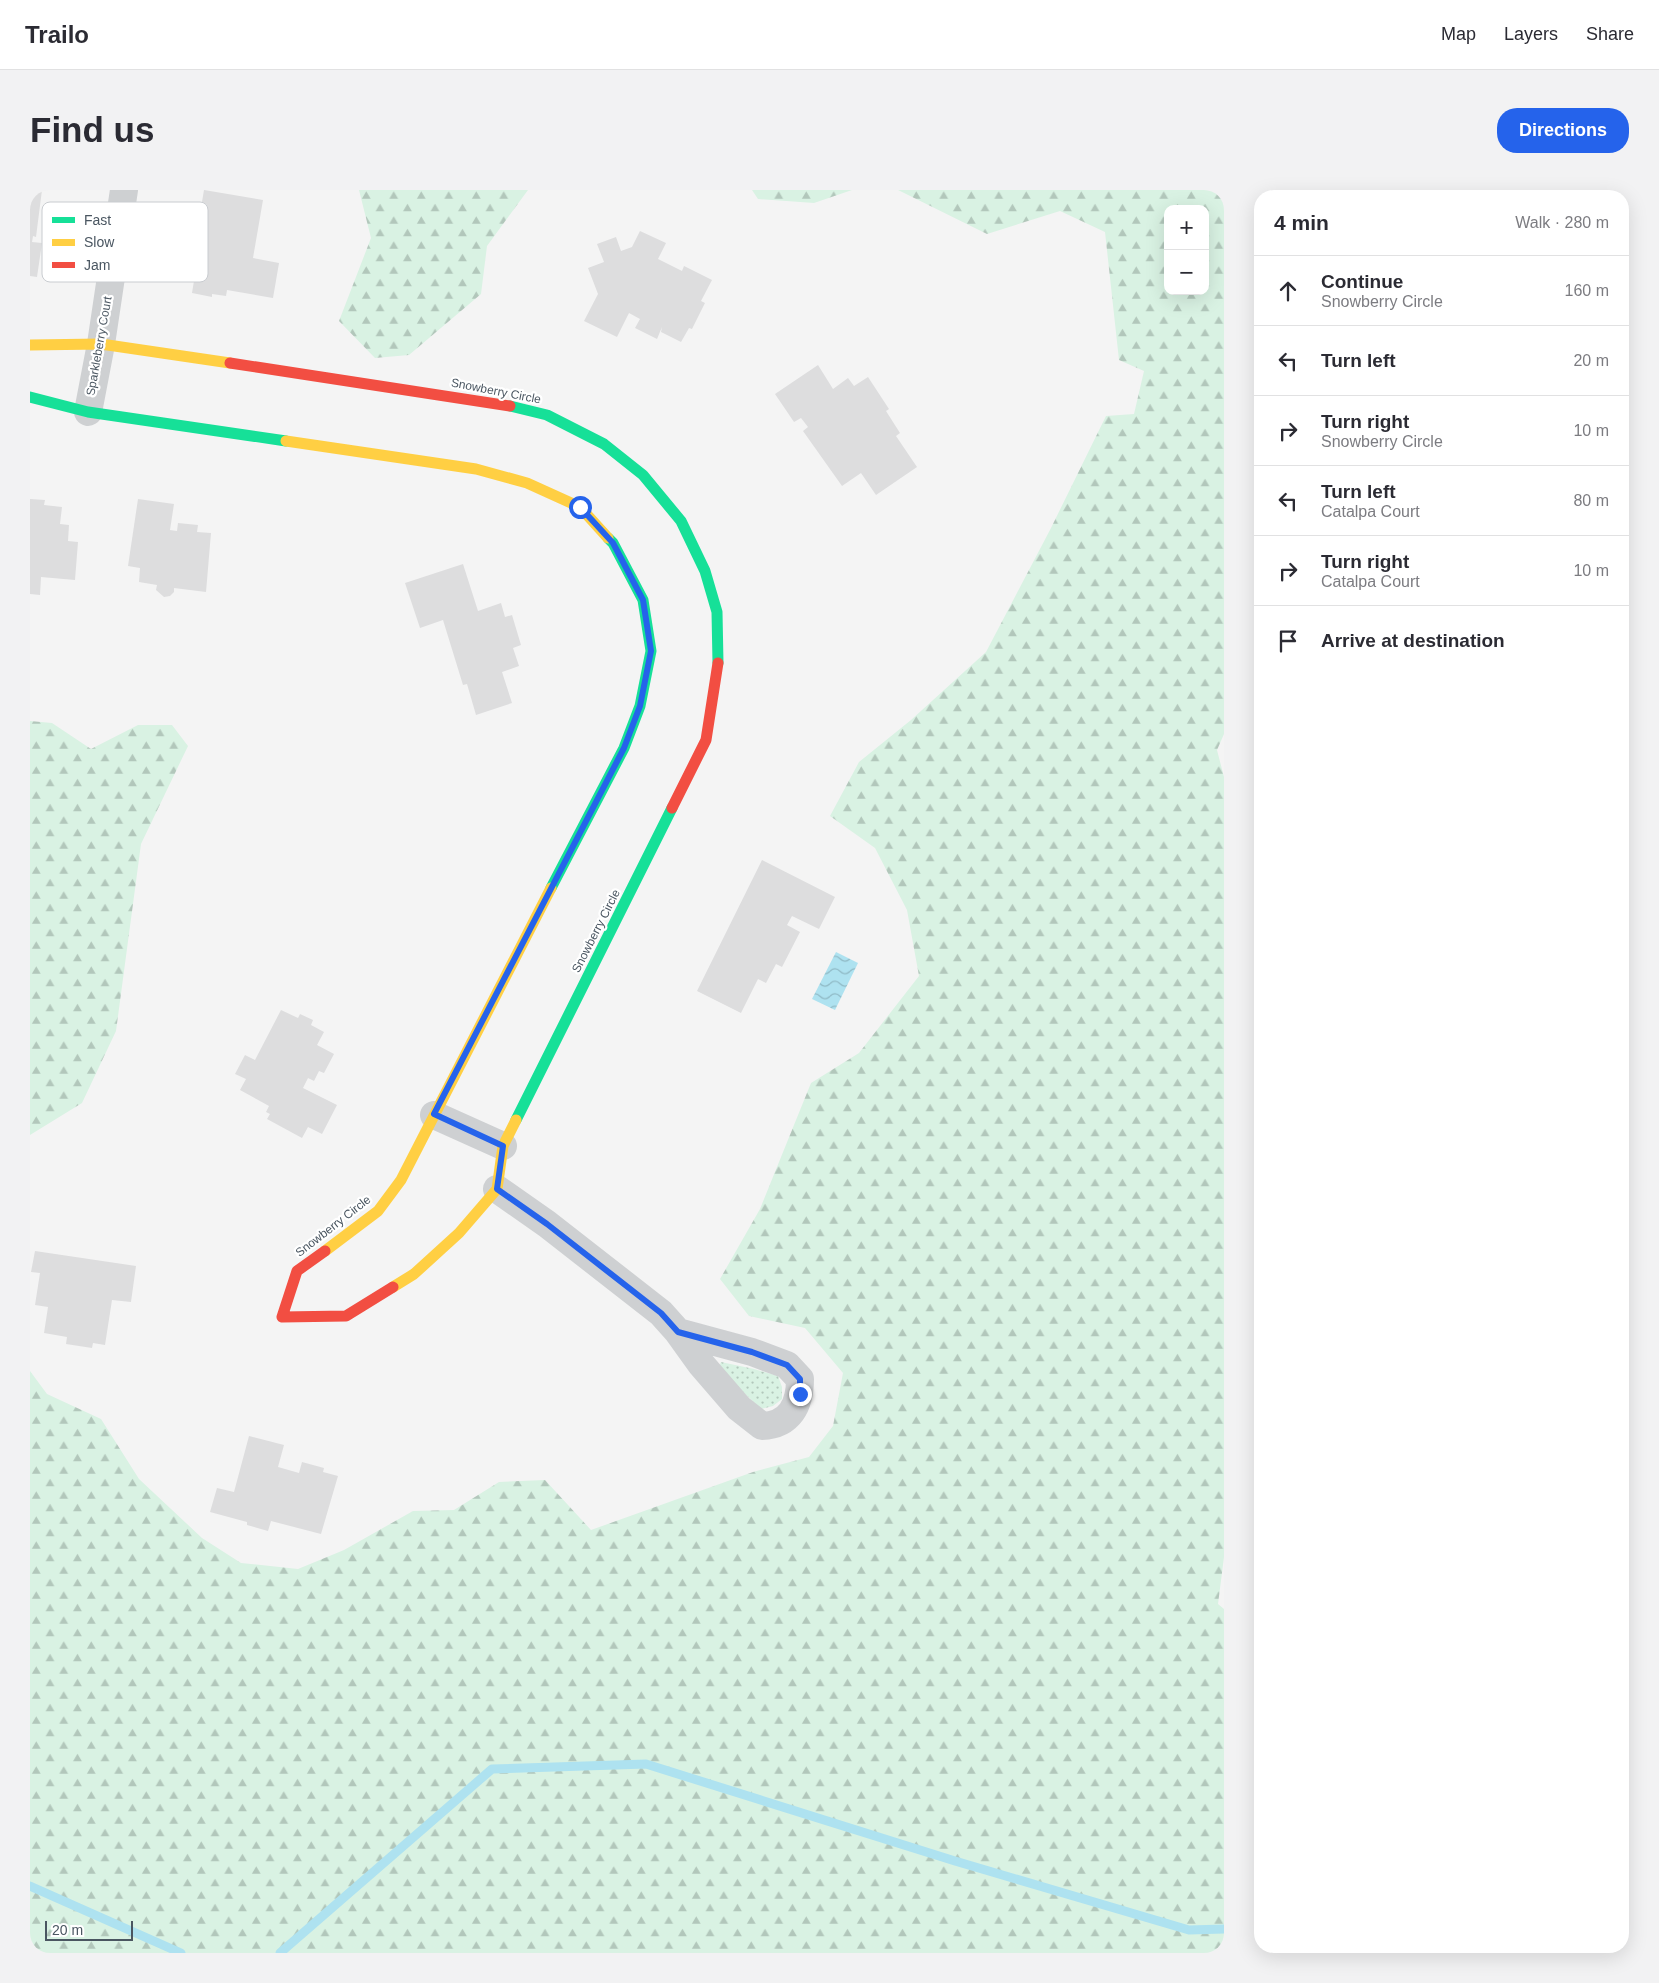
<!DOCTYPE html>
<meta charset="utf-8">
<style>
:root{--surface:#fff;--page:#f2f2f3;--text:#2b2b33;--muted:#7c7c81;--line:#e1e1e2;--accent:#2563eb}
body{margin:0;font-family:Helvetica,sans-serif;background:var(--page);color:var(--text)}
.controls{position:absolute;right:15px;top:15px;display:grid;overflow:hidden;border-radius:10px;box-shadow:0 5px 20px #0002}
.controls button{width:45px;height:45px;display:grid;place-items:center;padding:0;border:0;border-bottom:1px solid var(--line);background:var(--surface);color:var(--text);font:25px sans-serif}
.scale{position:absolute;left:15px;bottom:12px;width:88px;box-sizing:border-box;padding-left:5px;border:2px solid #4a5661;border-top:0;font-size:14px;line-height:18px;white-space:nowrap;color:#4a5661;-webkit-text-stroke:4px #fff;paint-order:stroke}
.stop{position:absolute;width:15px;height:15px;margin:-11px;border:4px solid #2563eb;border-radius:50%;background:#fff}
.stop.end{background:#2563eb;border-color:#fff;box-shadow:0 1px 5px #0008}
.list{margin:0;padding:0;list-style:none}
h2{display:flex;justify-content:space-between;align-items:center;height:65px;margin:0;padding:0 20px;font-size:21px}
h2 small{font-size:16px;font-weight:400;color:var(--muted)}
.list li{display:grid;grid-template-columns:32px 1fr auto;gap:15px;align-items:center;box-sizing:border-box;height:70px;padding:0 20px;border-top:1px solid var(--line)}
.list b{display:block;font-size:19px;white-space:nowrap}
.list p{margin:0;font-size:16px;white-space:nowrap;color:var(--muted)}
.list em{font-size:16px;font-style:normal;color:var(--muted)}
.icon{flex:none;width:28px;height:28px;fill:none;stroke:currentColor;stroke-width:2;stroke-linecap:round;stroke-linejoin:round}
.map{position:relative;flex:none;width:1194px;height:1763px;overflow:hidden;border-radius:20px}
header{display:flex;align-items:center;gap:30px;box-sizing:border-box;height:70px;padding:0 25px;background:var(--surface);border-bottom:1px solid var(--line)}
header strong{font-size:24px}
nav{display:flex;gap:28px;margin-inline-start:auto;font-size:18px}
.intro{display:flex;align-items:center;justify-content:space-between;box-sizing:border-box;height:120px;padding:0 30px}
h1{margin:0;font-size:35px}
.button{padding:12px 22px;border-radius:20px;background:var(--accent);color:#fff;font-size:18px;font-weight:700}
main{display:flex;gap:30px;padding:0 30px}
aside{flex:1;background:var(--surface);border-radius:20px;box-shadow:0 5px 20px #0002}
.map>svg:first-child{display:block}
</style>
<header>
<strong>Trailo</strong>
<nav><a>Map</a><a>Layers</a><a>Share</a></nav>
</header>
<div class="intro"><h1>Find us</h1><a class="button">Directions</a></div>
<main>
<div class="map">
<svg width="1194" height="1763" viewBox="0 0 1194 1763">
<defs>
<pattern id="grass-dots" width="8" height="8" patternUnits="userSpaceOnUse" patternTransform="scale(1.25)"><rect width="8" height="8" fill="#d9f2e3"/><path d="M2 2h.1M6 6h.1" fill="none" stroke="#b2c7bb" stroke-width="1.8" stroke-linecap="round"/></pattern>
<pattern id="forest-firs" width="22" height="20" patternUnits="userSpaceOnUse" patternTransform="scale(1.25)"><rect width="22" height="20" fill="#d9f2e3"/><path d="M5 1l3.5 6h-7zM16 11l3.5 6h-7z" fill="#b2c7bb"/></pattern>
<pattern id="water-waves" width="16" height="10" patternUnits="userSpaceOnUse" patternTransform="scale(1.25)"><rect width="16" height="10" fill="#aee2f0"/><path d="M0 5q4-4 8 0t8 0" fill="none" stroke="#90bac6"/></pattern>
</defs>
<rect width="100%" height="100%" fill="#f4f4f4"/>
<path fill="url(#grass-dots)" d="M 691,1172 L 724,1179 L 748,1186 L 752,1197 L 752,1209 L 743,1216 L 731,1219 L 693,1183 L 689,1177 Z"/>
<path fill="url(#forest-firs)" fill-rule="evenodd" d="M 329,0 L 498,0 L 457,56 L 451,104 L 379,165 L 345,168 L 309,131 L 341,48 Z
M 722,0 L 822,0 L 784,13 L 728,9 Z
M 868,0 L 1194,0 L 1194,544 L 1187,560 L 1194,587 L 1194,1367 L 1188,1414 L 1194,1419 L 1194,1763 L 0,1763 L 0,1181 L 17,1204 L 71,1229 L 109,1289 L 172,1348 L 211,1373 L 268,1379 L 314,1360 L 383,1321 L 424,1320 L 469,1292 L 515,1290 L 561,1340 L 723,1282 L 779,1267 L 803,1236 L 813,1183 L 775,1138 L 719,1126 L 690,1089 L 730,1019 L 781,893 L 829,863 L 889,786 L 877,720 L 845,658 L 800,626 L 829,572 L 881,530 L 956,462 L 1021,338 L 1076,226 L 1104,224 L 1114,181 L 1089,170 L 1075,42 L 1030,21 L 957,44 ZM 1138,19 L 1175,19 L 1175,101 L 1138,101 Z
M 0,531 L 22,533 L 61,559 L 108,535 L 142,535 L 158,556 L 111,654 L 86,841 L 52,913 L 0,945 Z"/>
<path fill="url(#water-waves)" d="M 806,762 L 828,773 L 805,820 L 782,809 Z"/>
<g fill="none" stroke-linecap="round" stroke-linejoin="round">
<path stroke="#aee2f0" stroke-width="9" d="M 0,1696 L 151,1763
M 250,1763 L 462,1579 L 616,1574 L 925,1671 L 1159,1740 L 1194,1739"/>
</g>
<path fill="#ddddde" d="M 0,0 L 12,0 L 6,47 L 3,46 L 2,52 L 12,53 L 7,87 L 0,86 Z
M 174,0 L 233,10 L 223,68 L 249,73 L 243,108 L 197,100 L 196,106 L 182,104 L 182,107 L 162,103 L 175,25 L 170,24 Z
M 610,41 L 636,53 L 628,69 L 652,81 L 654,76 L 682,90 L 671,111 L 675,113 L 662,139 L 659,138 L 651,152 L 631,142 L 632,137 L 627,149 L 605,138 L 610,129 L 599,123 L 587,147 L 554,131 L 568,104 L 558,78 L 574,72 L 567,54 L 586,47 L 591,61 L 602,57 Z
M 788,175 L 803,199 L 818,188 L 824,196 L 838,187 L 859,219 L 856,221 L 870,243 L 866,246 L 887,277 L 846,305 L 831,283 L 812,296 L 773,241 L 778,237 L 771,228 L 764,232 L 745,204 Z
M 0,309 L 15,310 L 14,315 L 32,317 L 30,334 L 39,335 L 38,351 L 48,352 L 45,390 L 11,387 L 10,405 L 0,404 Z
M 108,309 L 144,314 L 140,340 L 147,341 L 148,333 L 168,335 L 167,342 L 181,343 L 176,402 L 144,398 L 144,402 L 140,406 L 134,407 L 126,400 L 127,395 L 109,392 L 110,378 L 98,376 Z
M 433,374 L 448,421 L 471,413 L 475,427 L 482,425 L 491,455 L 483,458 L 489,476 L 472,482 L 482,513 L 446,525 L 437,494 L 433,495 L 413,430 L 390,438 L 375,393 Z
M 732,670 L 805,707 L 789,739 L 762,726 L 757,735 L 770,742 L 752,777 L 746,774 L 736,793 L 728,789 L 711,823 L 667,801 Z
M 251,820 L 268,828 L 270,824 L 283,830 L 281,835 L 294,842 L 287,855 L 304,864 L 294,883 L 289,881 L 284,891 L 278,888 L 273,898 L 307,915 L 292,944 L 278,937 L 272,948 L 237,929 L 240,924 L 236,922 L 239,916 L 210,900 L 216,889 L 205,884 L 215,865 L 225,870 Z
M 5,1061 L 106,1076 L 101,1112 L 82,1110 L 75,1155 L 63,1153 L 62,1158 L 36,1154 L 37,1147 L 14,1143 L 18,1117 L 5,1115 L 10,1083 L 1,1082 Z
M 219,1246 L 254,1255 L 248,1277 L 269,1283 L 272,1272 L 294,1278 L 293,1282 L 308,1286 L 291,1344 L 241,1331 L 238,1341 L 217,1335 L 217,1332 L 180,1322 L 187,1298 L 204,1302 Z"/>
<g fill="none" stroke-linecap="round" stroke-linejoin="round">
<path stroke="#ced0d2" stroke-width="28" d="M 58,222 L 71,154 L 94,0
M 404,925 L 473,956
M 467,999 L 517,1034 L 631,1123 L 648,1142 L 671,1174 L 709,1218 L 732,1236 C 760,1235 770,1215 770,1189 L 757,1175 L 722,1162 L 648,1142"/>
<path stroke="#16e098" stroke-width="11" d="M 0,207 L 58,222 L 256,251
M 480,216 L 517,225 L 574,254 L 613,285 L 651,331 L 675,381 L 687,422 L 688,473
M 521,698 L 594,558 L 610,516 L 621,461 L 613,410 L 583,353 L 578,348
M 486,930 L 642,618"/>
<path stroke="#ffcf43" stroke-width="11" d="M 0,155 L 71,154 L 200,173
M 256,251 L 446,279 L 497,293 L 550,317 L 578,348
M 295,1061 L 348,1021 L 371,990 L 521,698
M 363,1097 L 384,1084 L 429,1043 L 467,999 L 473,956 L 486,930"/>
<path stroke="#f24e42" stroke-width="11" d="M 200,173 L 480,216
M 642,618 L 676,550 L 688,473
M 295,1061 L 267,1081 L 252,1127 L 316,1126 L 363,1097"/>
</g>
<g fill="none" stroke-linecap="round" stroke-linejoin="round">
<path stroke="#2563eb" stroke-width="6" d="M 550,317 L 583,353 L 613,410 L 621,461 L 610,516 L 594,558 L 404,924 L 473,956 L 467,999 L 517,1034 L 631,1123 L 648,1142 L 722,1162 L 757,1175 L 770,1189 L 770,1204"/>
</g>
<g text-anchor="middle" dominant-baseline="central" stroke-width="4.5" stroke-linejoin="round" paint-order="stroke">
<g font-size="12" fill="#4a5661" stroke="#fff">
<text transform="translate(69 156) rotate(-80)">Sparkleberry Court</text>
<text transform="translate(466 201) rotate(11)">Snowberry Circle</text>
<text transform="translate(566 741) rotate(-63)">Snowberry Circle</text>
<text transform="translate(303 1036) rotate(-38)">Snowberry Circle</text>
</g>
</g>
<rect x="12" y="12" width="166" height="80" rx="8" fill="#fff" stroke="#c9ccd0" stroke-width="1"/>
<rect x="22" y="27" width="23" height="6" fill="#16e098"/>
<rect x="22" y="49" width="23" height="7" fill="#ffcf43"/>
<rect x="22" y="72" width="23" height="6" fill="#f24e42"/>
<g font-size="14" fill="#4a5661">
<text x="54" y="35">Fast</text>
<text x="54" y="57">Slow</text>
<text x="54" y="80">Jam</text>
</g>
</svg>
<div class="controls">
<button>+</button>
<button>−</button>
</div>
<div class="scale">20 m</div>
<div class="stop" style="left:550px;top:317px"></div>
<div class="stop end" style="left:770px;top:1204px"></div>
</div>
<aside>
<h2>4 min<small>Walk · 280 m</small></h2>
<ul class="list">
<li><svg class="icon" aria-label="ahead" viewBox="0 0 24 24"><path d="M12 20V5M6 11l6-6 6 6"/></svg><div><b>Continue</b><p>Snowberry Circle</p></div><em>160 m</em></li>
<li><svg class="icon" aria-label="left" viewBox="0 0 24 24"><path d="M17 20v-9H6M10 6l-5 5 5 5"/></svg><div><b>Turn left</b></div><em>20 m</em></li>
<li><svg class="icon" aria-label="right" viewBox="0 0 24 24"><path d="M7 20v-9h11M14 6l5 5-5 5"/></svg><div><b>Turn right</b><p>Snowberry Circle</p></div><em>10 m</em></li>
<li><svg class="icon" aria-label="left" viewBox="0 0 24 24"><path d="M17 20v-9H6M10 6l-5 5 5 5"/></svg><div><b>Turn left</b><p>Catalpa Court</p></div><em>80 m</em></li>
<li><svg class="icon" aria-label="right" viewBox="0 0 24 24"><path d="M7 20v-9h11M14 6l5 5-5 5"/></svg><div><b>Turn right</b><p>Catalpa Court</p></div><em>10 m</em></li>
<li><svg class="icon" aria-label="arrive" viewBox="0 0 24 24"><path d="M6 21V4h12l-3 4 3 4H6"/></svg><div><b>Arrive at destination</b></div></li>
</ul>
</aside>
</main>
